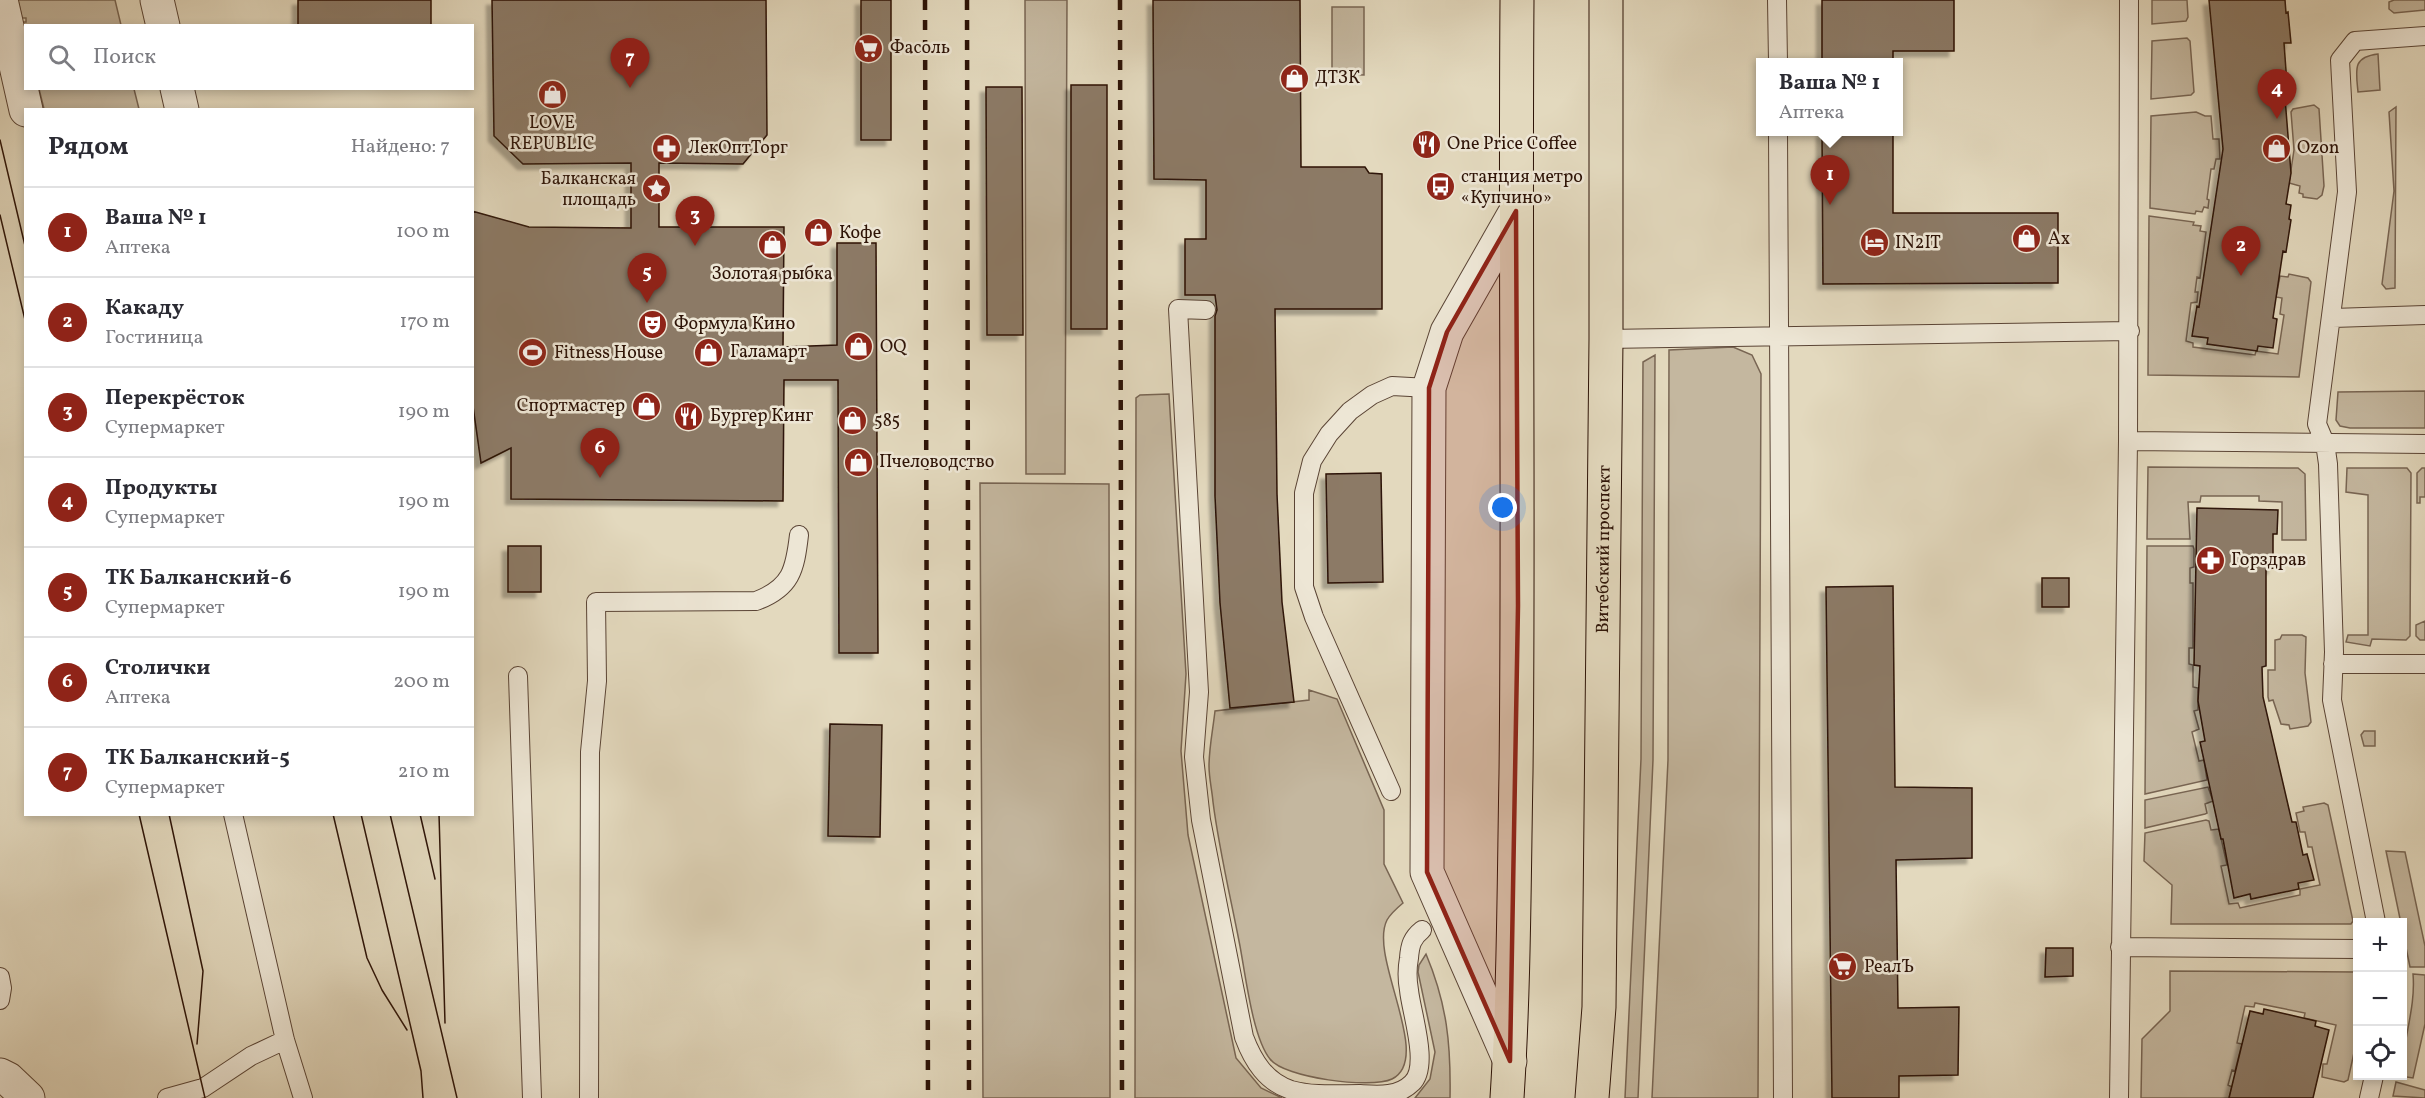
<!DOCTYPE html>
<html lang="ru">
<meta charset="utf-8">
<style>
:root{--surface:#fff;--page:#f7f7f7;--text:#2b2b33;--muted:#7c7c81;--line:#e1e1e2;--accent:#8f2418}
body{margin:0;font-family:Vollkorn,serif;background:var(--page);color:var(--text)}
.controls{position:absolute;right:18px;bottom:18px;display:grid;overflow:hidden;border-radius:0px;box-shadow:0 3px 9px #0003}
.controls button{width:54px;height:54px;display:grid;place-items:center;padding:0;border:0;border-bottom:2px solid var(--line);background:var(--surface);color:var(--text);font:30px sans-serif}
.you{position:absolute;left:1503px;top:508px;width:21px;height:21px;margin:-15px;border:4px solid #fff;border-radius:50%;background:#1a73e8;box-shadow:0 0 0 9px #1a73e833}
.badge{display:grid;place-items:center;width:39px;height:39px;border-radius:50%;background:var(--accent);color:#fff;font-size:20px;font-weight:700}
.pin{position:absolute;translate:-50% -50px;filter:drop-shadow(0 2px 3px #0008)}
.pin::after{content:'';position:absolute;top:32px;width:21px;height:18px;background:inherit;clip-path:polygon(0 0,100% 0,50% 100%)}
.popup{position:absolute;left:1756px;top:58px;width:147px;height:78px;box-sizing:border-box;display:grid;place-content:center;border-radius:0px;background:var(--surface);filter:drop-shadow(0 2px 4px #0005);font-size:20px;white-space:nowrap;color:var(--muted)}
.popup b{font-size:22px;color:var(--text)}
.popup::after{content:'';position:absolute;left:50%;top:100%;margin-left:-12px;border:12px solid transparent;border-top-color:var(--surface)}
.list{margin:0;padding:0;list-style:none}
h2{display:flex;justify-content:space-between;align-items:center;height:78px;margin:0;padding:0 24px;font-size:26px}
h2 small{font-size:20px;font-weight:400;color:var(--muted)}
.list li{display:grid;grid-template-columns:39px 1fr auto;gap:18px;align-items:center;box-sizing:border-box;height:90px;padding:0 24px;border-top:2px solid var(--line)}
.list b{display:block;font-size:22px;white-space:nowrap}
.list p{margin:0;font-size:20px;white-space:nowrap;color:var(--muted)}
.list em{font-size:20px;font-style:normal;color:var(--muted)}
.icon{flex:none;width:33px;height:33px;fill:none;stroke:currentColor;stroke-width:2;stroke-linecap:round;stroke-linejoin:round}
.map{position:relative;flex:none;width:2425px;height:1098px;overflow:hidden}
.search{position:absolute;background:var(--surface);box-shadow:0 3px 9px #0003;left:24px;top:24px;width:450px;height:66px;display:flex;align-items:center;gap:15px;box-sizing:border-box;padding:0 21px;border-radius:0px;color:var(--muted);font-size:22px}
.panel{position:absolute;background:var(--surface);box-shadow:0 3px 9px #0003;left:24px;top:108px;width:450px;height:708px;border-radius:0px}
.map>svg:first-child{display:block}
</style>
<div class="map">
<svg width="2425" height="1098" viewBox="0 0 2425 1098">
<defs>
<filter id="shadow"><feDropShadow dx="-5.5" dy="5.5" stdDeviation="1.5" flood-color="#0004"/></filter>
</defs>
<rect width="100%" height="100%" fill="#e3d9be"/>
<filter id="stains"><feTurbulence type="fractalNoise" baseFrequency=".00333" numOctaves="4"/><feColorMatrix values="0 0 0 0 .2 0 0 0 0 .09 0 0 0 0 .02 0 0 0 .5 -.17"/></filter>
<radialGradient id="worn" r=".72"><stop offset=".6" stop-color="#630" stop-opacity="0"/><stop offset="1" stop-color="#630" stop-opacity=".3"/></radialGradient>
<path fill="#c4b79f" stroke="#786553" stroke-width="1.5" d="M 18,0 L 115,0 L 121,25 L 26,26 L 25,32 L 23,22 L 26,22 L 26,18 L 22,18 Z
M 1025,0 L 1067,0 L 1065,474 L 1026,474 Z
M 2152,0 L 2187,0 L 2188,17 L 2186,21 L 2152,24 Z
M 2394,0 L 2425,0 L 2425,10 L 2394,13 L 2389,9 L 2389,2 Z
M 1332,7 L 1364,7 L 1364,75 L 1332,74 Z
M 2187,38 L 2190,41 L 2194,92 L 2191,95 L 2151,99 L 2152,41 Z
M 2378,54 L 2380,90 L 2358,92 C 2356,70 2352,57 2378,54 Z
M 39,89 L 134,89 L 139,109 L 44,109 Z
M 2314,105 L 2319,109 L 2324,186 L 2322,195 L 2317,199 L 2303,197 L 2303,194 L 2299,193 L 2300,186 L 2289,183 L 2294,150 L 2291,112 L 2293,109 Z
M 2396,107 L 2395,288 L 2386,289 L 2382,284 L 2394,191 L 2389,112 Z
M 2196,112 L 2205,116 L 2211,116 L 2213,139 L 2219,139 L 2220,159 L 2216,159 L 2214,169 L 2211,169 L 2207,199 L 2209,200 L 2208,208 L 2204,207 L 2202,212 L 2196,211 L 2195,214 L 2150,208 L 2151,116 Z
M 2149,216 L 2194,222 L 2193,225 L 2201,226 L 2200,231 L 2206,232 L 2200,278 L 2197,277 L 2195,292 L 2198,292 L 2197,302 L 2191,303 L 2186,341 L 2193,343 L 2193,347 L 2255,355 L 2256,351 L 2278,354 L 2284,315 L 2280,314 L 2282,298 L 2276,297 L 2280,276 L 2288,277 L 2289,274 L 2308,278 L 2311,282 L 2299,377 L 2148,375 Z
M 1733,347 L 1752,355 L 1761,374 L 1758,1098 L 1652,1098 L 1668,760 L 1669,350 Z
M 1655,355 L 1653,760 L 1638,1098 L 1625,1098 L 1641,759 L 1643,362 Z
M 2425,391 L 2425,428 L 2350,428 L 2340,426 L 2336,420 L 2338,392 Z
M 1169,394 L 1186,674 L 1181,751 L 1188,835 L 1236,1058 L 1261,1088 L 1282,1098 L 1135,1098 L 1136,398 L 1140,395 Z
M 2148,467 L 2298,468 L 2305,474 L 2306,540 L 2282,540 L 2282,502 L 2259,501 L 2259,496 L 2201,496 L 2200,502 L 2188,502 L 2190,539 L 2147,539 Z
M 2347,468 L 2407,468 L 2411,473 L 2410,636 L 2406,640 L 2372,639 L 2370,646 L 2346,642 L 2348,635 L 2368,635 L 2368,495 L 2346,492 Z
M 2422,468 L 2425,468 L 2425,497 L 2420,497 L 2420,503 L 2417,503 L 2417,473 Z
M 980,483 L 1109,484 L 1110,1098 L 983,1098 Z
M 2147,546 L 2193,546 L 2194,549 L 2194,567 L 2190,568 L 2190,583 L 2193,583 L 2193,648 L 2189,648 L 2189,664 L 2193,665 L 2193,687 L 2198,688 L 2198,710 L 2194,711 L 2199,729 L 2192,732 L 2199,761 L 2204,760 L 2207,780 L 2145,794 Z
M 2425,621 L 2425,640 L 2420,640 L 2416,636 L 2416,625 Z
M 2282,635 L 2302,635 L 2306,637 L 2305,673 L 2311,722 L 2308,726 L 2290,729 L 2289,725 L 2281,724 L 2273,700 L 2269,701 L 2268,697 L 2268,670 L 2275,670 L 2275,640 L 2280,639 Z
M 1309,690 L 1337,699 L 1384,810 L 1384,864 L 1403,903 C 1397,908 1391,913 1387,920 C 1368,957 1434,1058 1392,1079 C 1371,1089 1284,1078 1270,1059 C 1252,1037 1245,970 1239,941 C 1230,895 1219,849 1213,802 C 1212,790 1209,778 1209,766 C 1209,748 1213,729 1215,711 L 1309,700 Z
M 2364,731 L 2375,731 L 2375,746 L 2364,746 L 2361,735 Z
M 2208,787 L 2213,801 L 2205,804 L 2207,813 L 2205,814 L 2145,828 L 2145,800 Z
M 2324,803 L 2328,805 L 2353,921 L 2351,924 L 2171,924 L 2172,885 L 2144,861 L 2145,833 L 2206,820 L 2209,821 L 2211,830 L 2219,829 L 2227,865 L 2221,866 L 2229,904 L 2238,903 L 2240,908 L 2300,895 L 2300,889 L 2320,885 L 2312,847 L 2308,847 L 2305,832 L 2300,832 L 2296,813 L 2304,811 L 2303,807 Z
M 2386,851 L 2405,852 L 2425,946 L 2425,967 L 2410,967 Z
M 1426,954 C 1447,1004 1451,1044 1450,1098 L 1415,1098 L 1430,1079 L 1435,1052 L 1418,972 L 1419,965 Z
M 2170,971 L 2357,972 L 2357,1039 L 2348,1080 L 2344,1082 L 2322,1077 L 2323,1064 L 2327,1064 L 2336,1025 L 2304,1018 L 2305,1013 L 2255,1003 L 2254,1007 L 2245,1006 L 2237,1043 L 2242,1044 L 2235,1071 L 2232,1070 L 2228,1085 L 2232,1087 L 2229,1098 L 2141,1098 L 2142,1039 L 2170,1011 Z
M 2413,974 L 2425,975 L 2425,1024 L 2413,1078 L 2400,1076 L 2402,1076 C 2402,1041 2416,1009 2413,974 Z
M 2396,1082 L 2425,1090 L 2425,1098 L 2393,1096 Z"/>
<path fill="#8c7a66" stroke="#2d1307" stroke-width="1.5" filter="url(#shadow)" d="M 298,0 L 431,0 L 431,26 L 298,26 Z
M 492,0 L 766,0 L 767,135 L 743,164 L 659,163 L 659,227 L 784,227 L 783,347 L 837,345 L 837,243 L 876,243 L 878,653 L 839,653 L 838,380 L 784,380 L 783,501 L 511,499 L 511,448 L 481,463 L 472,399 L 472,211 L 529,227 L 631,228 L 631,163 L 523,164 L 494,136 Z
M 861,0 L 891,0 L 891,140 L 861,140 Z
M 1153,0 L 1300,0 L 1301,167 L 1365,167 L 1369,173 L 1382,174 L 1382,309 L 1275,309 L 1277,494 L 1282,602 L 1294,702 L 1230,708 L 1220,603 L 1215,496 L 1215,316 L 1217,310 L 1215,295 L 1185,295 L 1185,239 L 1206,239 L 1206,180 L 1154,179 Z
M 1822,0 L 1954,0 L 1954,51 L 1893,51 L 1893,63 L 1822,63 Z
M 2209,0 L 2285,0 L 2286,13 L 2288,12 L 2291,43 L 2284,43 L 2288,98 L 2285,98 L 2291,173 L 2286,204 L 2291,205 L 2289,219 L 2291,220 L 2286,252 L 2283,251 L 2273,318 L 2277,319 L 2273,348 L 2258,346 L 2257,351 L 2207,344 L 2208,338 L 2192,336 L 2197,306 L 2199,307 L 2223,149 Z
M 1071,85 L 1107,85 L 1107,329 L 1071,329 Z
M 986,87 L 1022,87 L 1023,335 L 987,335 Z
M 1822,132 L 1893,132 L 1893,213 L 2058,213 L 2058,283 L 1823,284 Z
M 1381,473 L 1383,582 L 1328,583 L 1326,474 Z
M 2197,508 L 2278,510 L 2277,534 L 2273,534 L 2273,568 L 2266,569 L 2266,666 L 2262,667 L 2263,697 L 2292,822 L 2296,822 L 2303,855 L 2307,854 L 2314,880 L 2298,883 L 2299,889 L 2251,899 L 2250,894 L 2234,898 L 2223,839 L 2221,839 L 2200,742 L 2205,741 L 2198,701 L 2200,666 L 2194,665 Z
M 508,546 L 541,546 L 541,592 L 508,592 Z
M 2042,578 L 2069,578 L 2069,607 L 2042,607 Z
M 1893,586 L 1895,787 L 1972,788 L 1972,858 L 1896,860 L 1898,1008 L 1959,1007 L 1958,1075 L 1899,1076 L 1899,1098 L 1832,1098 L 1826,587 Z
M 830,724 L 882,725 L 880,837 L 828,836 Z
M 2046,948 L 2073,948 L 2073,976 L 2045,977 Z
M 2264,1009 L 2316,1021 L 2315,1026 L 2329,1030 L 2313,1098 L 2229,1098 L 2250,1011 L 2263,1014 Z"/>
<g fill="none" stroke-linecap="round" stroke-linejoin="round">
<defs>
<path id="service" d="M 1777,0 L 1778,62
M 2129,0 L 2128,441 L 2425,444
M 1778,132 L 1783,1098
M 1206,310 L 1178,309 L 1199,692 L 1194,757 L 1201,820 L 1244,1037 C 1253,1061 1266,1082 1291,1090 C 1312,1096 1338,1094 1360,1094 C 1378,1095 1398,1097 1412,1083 C 1430,1066 1411,1012 1409,990 C 1407,979 1407,969 1409,958 C 1410,945 1412,938 1422,930
M 2333,318 L 2425,315
M 1606,339 L 2130,331
M 2333,664 L 2425,664
M 518,676 L 532,1098
M 1391,791 L 1314,617 L 1304,587 L 1304,493 L 1312,461 L 1329,434 L 1350,411 L 1372,395 L 1392,386 L 1429,388
M 233,814 L 285,1040 L 303,1098
M 2376,922 L 2332,700 L 2334,652 L 2328,464 L 2325,443 L 2317,424 L 2347,192 L 2340,60 L 2355,41 L 2425,36
M 2120,947 L 2358,949
M 0,977 L 2,988 L 0,1000
M 167,1098 L 203,1088 L 251,1056 L 285,1040
M 589,1098 L 590,752 L 597,681 L 596,602 L 756,601 C 791,588 795,570 799,535
M 2119,1098 L 2128,441
M 2369,1098 L 2374,1076"/>
<path id="minor" d="M 1,0 L 26,110
M 157,0 L 163,26
M 177,88 L 182,110
M 1510,1061 L 1427,872 L 1429,388 L 1447,332 L 1516,211
M 0,1075 L 8,1079 L 28,1098"/>
<g id="primary">
<path d="M 1507,1098 C 1514,990 1514,881 1516,773 C 1519,515 1515,258 1517,0"/>
<path id="s1" d="M 1592,1098 L 1599,1007 L 1606,339 L 1606,0"/>
</g>
</defs>
<use href="#service" stroke="#5a4435" stroke-width="20"/>
<use href="#minor" stroke="#5a4435" stroke-width="35"/>
<use href="#primary" stroke="#2d1307" stroke-width="35"/>
<use href="#service" stroke="#ede6d5" stroke-width="18"/>
<use href="#minor" stroke="#ede6d5" stroke-width="33"/>
<use href="#primary" stroke="#e3d9be" stroke-width="33"/>
<path stroke="#2d1307" stroke-width="1.5" d="M 0,140 L 26,250
M 0,215 L 26,324
M 139,814 L 205,1098
M 169,814 L 203,971 L 197,1044
M 333,814 L 367,958 L 382,990 L 407,1030
M 361,814 L 421,1071 L 423,1098
M 390,814 L 457,1098
M 420,814 L 435,879
M 439,814 L 445,1023"/>
<path stroke="#2d1307" stroke-width="4.5" stroke-dasharray="10 10" stroke-linecap="butt" d="M 925,0 L 928,1098
M 967,0 L 969,1098
M 1120,0 L 1122,1098"/>
</g>
<path fill="#8f2418" fill-opacity="0.2" stroke="#8f2418" stroke-width="4.5" stroke-linejoin="round" d="M 1516,211 L 1518,606 L 1510,1061 L 1427,872 L 1429,388 L 1447,332 Z"/>
<defs>
<symbol id="supermarket-disc" viewBox="-11 -11 22 22"><circle r="9.5" fill="#8f2418" stroke="#ede6d5"/><path d="M-6-5.5h2.5l.6 2H6L4.5 2H-2.5L-4.4-4H-6ZM-1.5 3.2a1.3 1.3 0 1 0 .1 0ZM3 3.2a1.3 1.3 0 1 0 .1 0Z" fill="#fff"/></symbol>
<symbol id="shop-disc" viewBox="-11 -11 22 22"><circle r="9.5" fill="#8f2418" stroke="#ede6d5"/><path d="M-5-2.5h2.3a2.7 3.5 0 0 1 5.4 0H5L5.5 6h-11ZM-1.5-2.5h3a1.5 2.3 0 0 0-3 0Z" fill="#fff"/></symbol>
<symbol id="restaurant-disc" viewBox="-11 -11 22 22"><circle r="9.5" fill="#8f2418" stroke="#ede6d5"/><path d="M-5-6h1v4h1v-4h1v4h1v-4h1v5L-1.5 .5V6h-2V.5L-5-1ZM5-6V6H3V1.5H1.5Q1.5-4 5-6Z" fill="#fff"/></symbol>
<symbol id="pharmacy-disc" viewBox="-11 -11 22 22"><circle r="9.5" fill="#8f2418" stroke="#ede6d5"/><path d="M-2-6h4v4h4v4h-4v4h-4v-4h-4v-4h4Z" fill="#fff"/></symbol>
<symbol id="bus-disc" viewBox="-11 -11 22 22"><circle r="9.5" fill="#8f2418" stroke="#ede6d5"/><path d="M-5-6H5V4H4V6H2V4H-2V6H-4V4H-5ZM-3.5-4V0h7V-4ZM-3.5 1.2v1.5H-2V1.2ZM2 1.2v1.5H3.5V1.2Z" fill="#fff"/></symbol>
<symbol id="sight-disc" viewBox="-11 -11 22 22"><circle r="9.5" fill="#8f2418" stroke="#ede6d5"/><path d="M0-6L1.8-2.2L6-1.7L2.9 1.2L3.7 5.4L0 3.3L-3.7 5.4L-2.9 1.2L-6-1.7L-1.8-2.2Z" fill="#fff"/></symbol>
<symbol id="hotel-disc" viewBox="-11 -11 22 22"><circle r="9.5" fill="#8f2418" stroke="#ede6d5"/><path d="M-6-4.5h1.5V1H6V5H4.5V3h-9V5H-6ZM-4 0a1.8 1.8 0 1 1 3.6 0ZM.5 0V-2.5h3Q6-2.5 6 0Z" fill="#fff"/></symbol>
<symbol id="theatre-disc" viewBox="-11 -11 22 22"><circle r="9.5" fill="#8f2418" stroke="#ede6d5"/><path d="M-5-5.5Q0-4 5-5.5V0Q5 5 0 6Q-5 5-5 0ZM-3.3-2.5H-1v1.5H-3.3ZM1-2.5H3.3v1.5H1ZM-2.8 1Q0 5.5 2.8 1Z" fill="#fff"/></symbol>
<symbol id="stadium-disc" viewBox="-11 -11 22 22"><circle r="9.5" fill="#8f2418" stroke="#ede6d5"/><path d="M0-5a6.5 5 0 1 0 0 10a6.5 5 0 1 0 0-10ZM-3.5-1.8h7v3.6h-7Z" fill="#fff"/></symbol>
</defs>
<g fill-rule="evenodd">
<use href="#supermarket-disc" x="852" y="32" width="33" height="33"/>
<use href="#shop-disc" x="1278" y="62" width="33" height="33"/>
<use href="#shop-disc" x="536" y="78" width="33" height="33"/>
<use href="#restaurant-disc" x="1410" y="128" width="33" height="33"/>
<use href="#pharmacy-disc" x="650" y="132" width="33" height="33"/>
<use href="#shop-disc" x="2260" y="132" width="33" height="33"/>
<use href="#bus-disc" x="1424" y="170" width="33" height="33"/>
<use href="#sight-disc" x="640" y="172" width="33" height="33"/>
<use href="#shop-disc" x="802" y="216" width="33" height="33"/>
<use href="#shop-disc" x="2010" y="222" width="33" height="33"/>
<use href="#hotel-disc" x="1858" y="226" width="33" height="33"/>
<use href="#shop-disc" x="756" y="228" width="33" height="33"/>
<use href="#theatre-disc" x="636" y="308" width="33" height="33"/>
<use href="#shop-disc" x="842" y="330" width="33" height="33"/>
<use href="#shop-disc" x="692" y="336" width="33" height="33"/>
<use href="#stadium-disc" x="516" y="336" width="33" height="33"/>
<use href="#shop-disc" x="630" y="390" width="33" height="33"/>
<use href="#restaurant-disc" x="672" y="400" width="33" height="33"/>
<use href="#shop-disc" x="836" y="404" width="33" height="33"/>
<use href="#shop-disc" x="842" y="446" width="33" height="33"/>
<use href="#pharmacy-disc" x="2194" y="544" width="33" height="33"/>
<use href="#supermarket-disc" x="1826" y="950" width="33" height="33"/>
</g>
<g text-anchor="middle" dominant-baseline="central" stroke-width="5" stroke-linejoin="round" paint-order="stroke">
<g font-size="18" fill="#2d1307" stroke="#ede6d5" text-anchor="start">
<text x="890" y="48">Фасоль</text>
<text x="1315" y="78">ДТЗК</text>
<text x="552" y="123" text-anchor="middle">LOVE<tspan x="552" dy="21">REPUBLIC</tspan></text>
<text x="1447" y="144">One Price Coffee</text>
<text x="688" y="148">ЛекОптТорг</text>
<text x="2297" y="148">Ozon</text>
<text x="1461" y="177">станция метро<tspan x="1461" dy="21">«Купчино»</tspan></text>
<text x="636" y="179" text-anchor="end">Балканская<tspan x="636" dy="21">площадь</tspan></text>
<text x="839" y="233">Кофе</text>
<text x="2048" y="239">Ах</text>
<text x="1895" y="243">IN2IT</text>
<text x="772" y="274" text-anchor="middle">Золотая рыбка</text>
<text x="674" y="324">Формула Кино</text>
<text x="880" y="347">OQ</text>
<text x="730" y="352">Галамарт</text>
<text x="554" y="353">Fitness House</text>
<text x="625" y="406" text-anchor="end">Спортмастер</text>
<text x="710" y="416">Бургер Кинг</text>
<text x="874" y="421">585</text>
<text x="879" y="462">Пчеловодство</text>
<text x="2231" y="560">Горздрав</text>
<text x="1864" y="967">РеалЪ</text>
</g>
<g font-size="18" fill="#2d1307" stroke="#ede6d5">
<text stroke="none"><textPath href="#s1" startOffset="549">Витебский проспект</textPath></text>
</g>
</g>
<rect width="100%" height="100%" filter="url(#stains)"/>
<rect width="100%" height="100%" fill="url(#worn)"/>
</svg>
<div class="controls">
<button>+</button>
<button>−</button>
<button><svg class="icon" aria-label="locate" viewBox="0 0 24 24"><circle cx="12" cy="12" r="6"/><path d="M12 2v4M12 18v4M2 12h4M18 12h4"/></svg></button>
</div>
<div class="you"></div>
<div class="pin badge" style="left:1830px;top:205px">1</div>
<div class="popup"><b>Ваша № 1</b>Аптека</div>
<div class="pin badge" style="left:2241px;top:276px">2</div>
<div class="pin badge" style="left:695px;top:246px">3</div>
<div class="pin badge" style="left:2277px;top:119px">4</div>
<div class="pin badge" style="left:647px;top:303px">5</div>
<div class="pin badge" style="left:600px;top:478px">6</div>
<div class="pin badge" style="left:630px;top:88px">7</div>
<div class="search"><svg class="icon" aria-label="search" viewBox="0 0 24 24"><circle cx="10" cy="10" r="6"/><path d="M15 15l6 6"/></svg>Поиск</div>
<section class="panel">
<h2>Рядом<small>Найдено: 7</small></h2>
<ul class="list">
<li><span class="badge">1</span><div><b>Ваша № 1</b><p>Аптека</p></div><em>100 m</em></li>
<li><span class="badge">2</span><div><b>Какаду</b><p>Гостиница</p></div><em>170 m</em></li>
<li><span class="badge">3</span><div><b>Перекрёсток</b><p>Супермаркет</p></div><em>190 m</em></li>
<li><span class="badge">4</span><div><b>Продукты</b><p>Супермаркет</p></div><em>190 m</em></li>
<li><span class="badge">5</span><div><b>ТК Балканский-6</b><p>Супермаркет</p></div><em>190 m</em></li>
<li><span class="badge">6</span><div><b>Столички</b><p>Аптека</p></div><em>200 m</em></li>
<li><span class="badge">7</span><div><b>ТК Балканский-5</b><p>Супермаркет</p></div><em>210 m</em></li>
</ul>
</section>
</div>
